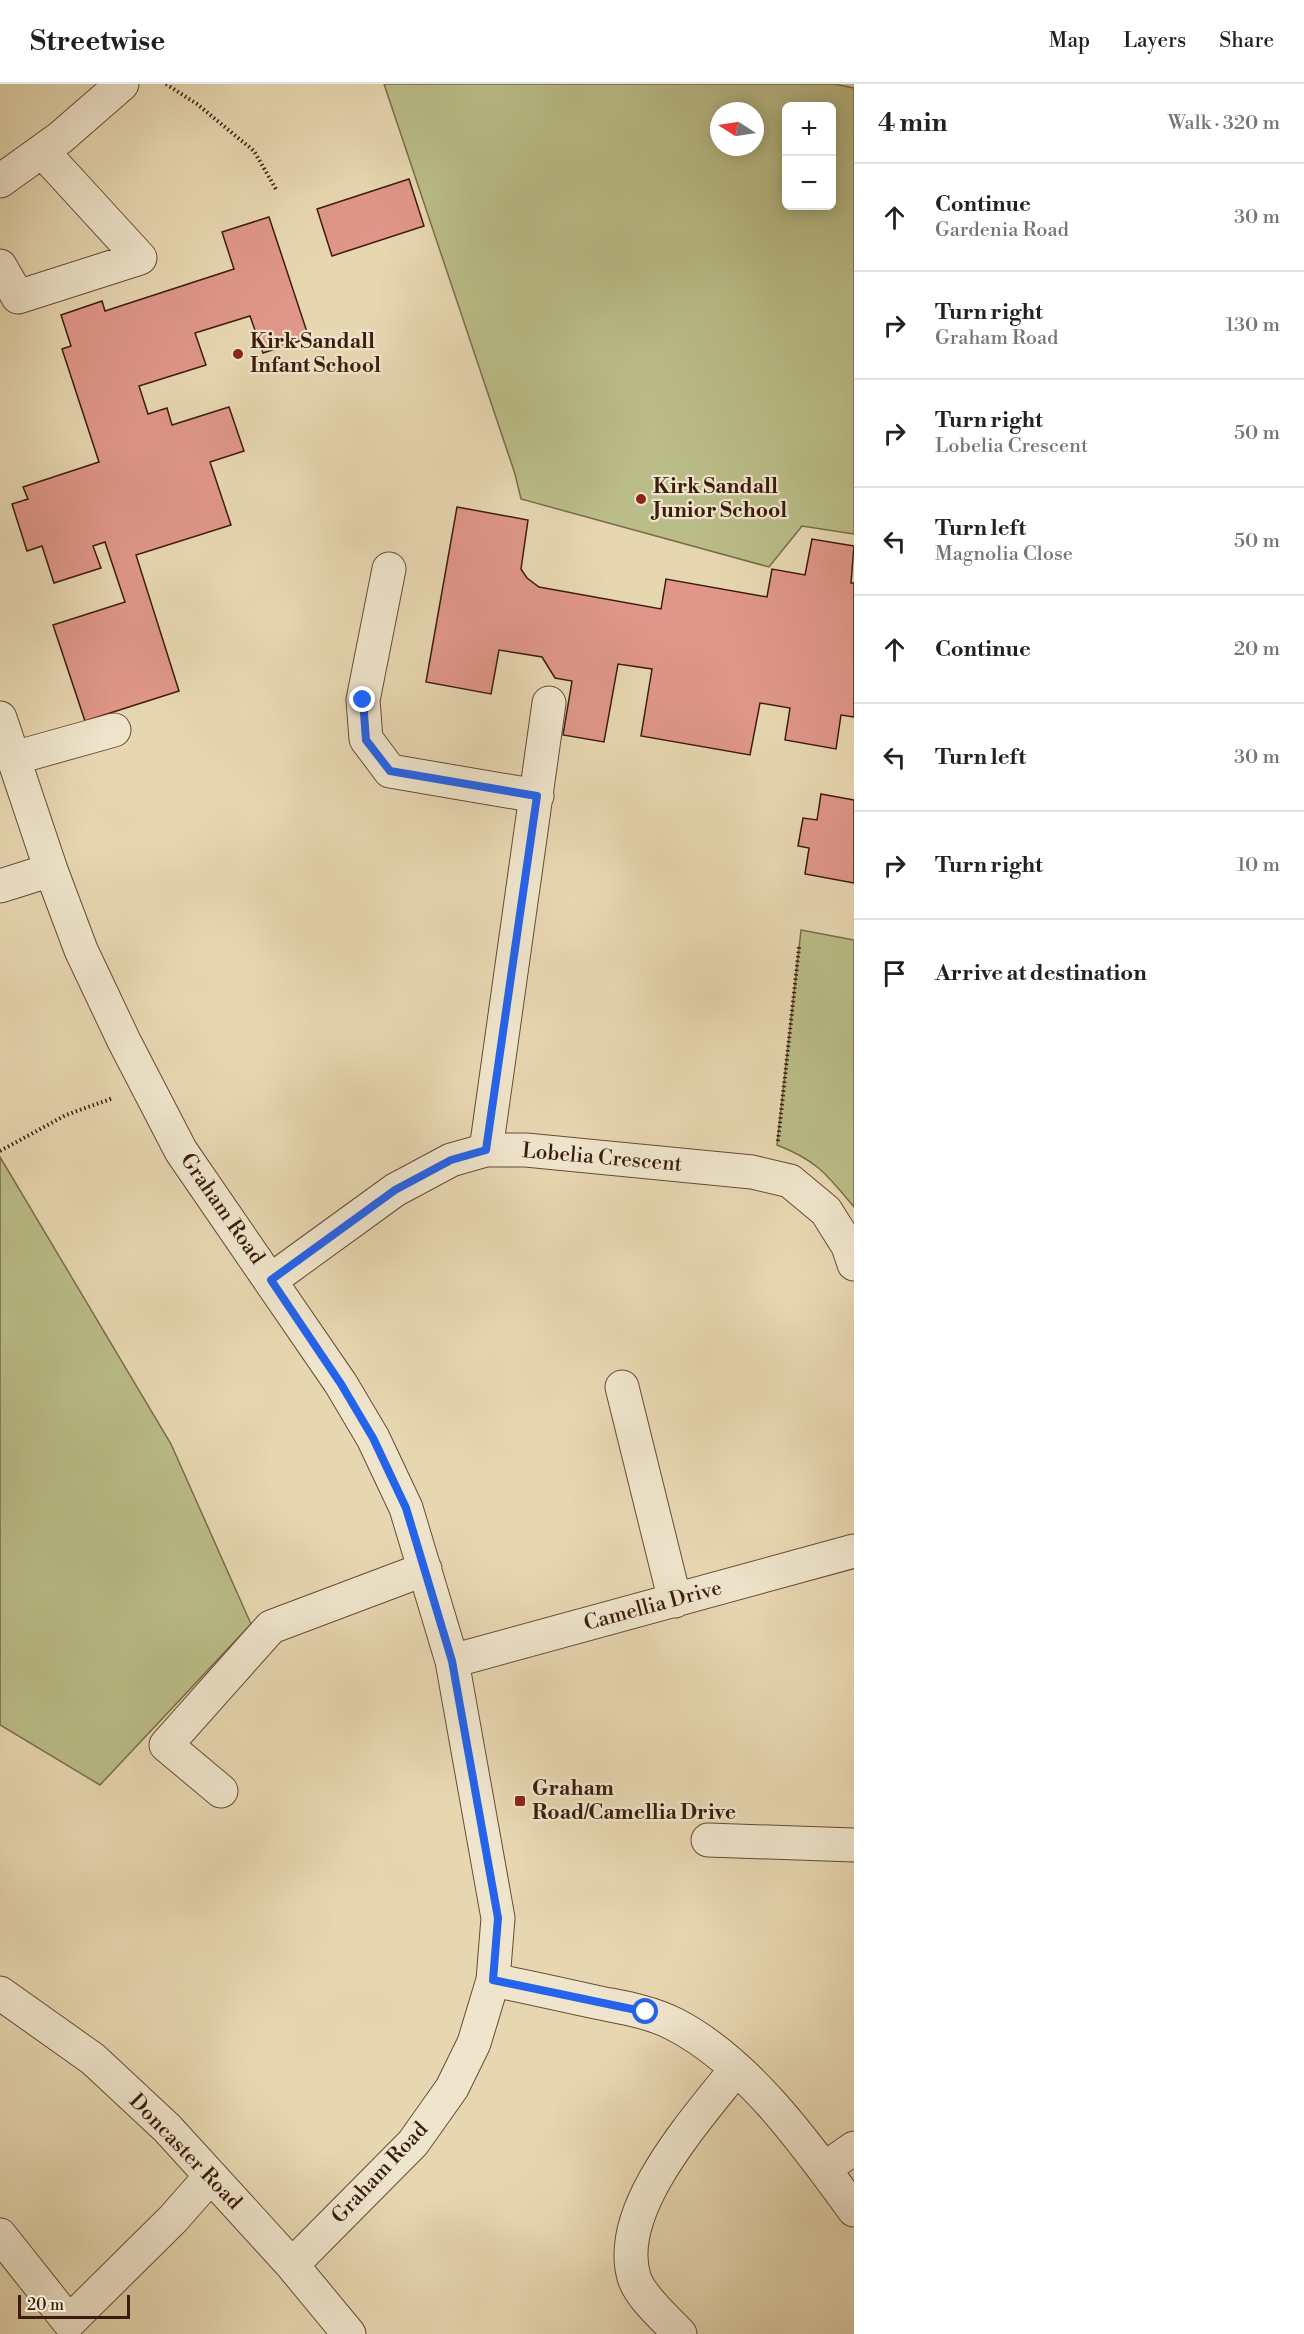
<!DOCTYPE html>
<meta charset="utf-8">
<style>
:root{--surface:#fff;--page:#f2f2f2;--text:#202124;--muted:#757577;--line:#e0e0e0}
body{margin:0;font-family:"Libre Bodoni",serif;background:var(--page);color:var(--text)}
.controls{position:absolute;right:18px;top:18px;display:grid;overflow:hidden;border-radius:9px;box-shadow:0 3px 15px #0003}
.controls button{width:54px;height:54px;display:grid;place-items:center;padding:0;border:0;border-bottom:2px solid var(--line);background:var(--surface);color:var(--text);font:30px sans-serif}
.compass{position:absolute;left:710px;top:18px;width:54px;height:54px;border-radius:50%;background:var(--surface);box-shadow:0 3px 15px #0003;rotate:282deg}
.scale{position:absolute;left:18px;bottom:15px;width:112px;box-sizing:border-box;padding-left:6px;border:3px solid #3c1c0c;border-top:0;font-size:16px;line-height:21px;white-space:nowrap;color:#3c1c0c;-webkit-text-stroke:4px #efe5cc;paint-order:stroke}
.stop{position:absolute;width:18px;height:18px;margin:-14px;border:4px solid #2563eb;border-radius:50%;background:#fff}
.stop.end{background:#2563eb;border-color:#fff;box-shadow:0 2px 6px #0008}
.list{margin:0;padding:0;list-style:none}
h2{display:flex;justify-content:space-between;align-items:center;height:78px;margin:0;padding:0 24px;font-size:26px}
h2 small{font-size:20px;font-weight:400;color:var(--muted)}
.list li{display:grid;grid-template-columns:39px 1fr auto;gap:18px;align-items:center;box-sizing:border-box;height:108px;padding:0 24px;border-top:2px solid var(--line)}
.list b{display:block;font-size:22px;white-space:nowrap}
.list p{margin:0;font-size:20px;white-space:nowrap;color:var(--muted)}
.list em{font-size:20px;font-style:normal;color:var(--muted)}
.icon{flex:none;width:33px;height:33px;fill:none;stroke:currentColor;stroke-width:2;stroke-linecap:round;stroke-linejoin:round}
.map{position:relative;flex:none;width:854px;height:2250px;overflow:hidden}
header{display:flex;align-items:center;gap:36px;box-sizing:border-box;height:84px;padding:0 30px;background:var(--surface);border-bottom:2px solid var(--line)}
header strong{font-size:28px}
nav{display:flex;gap:33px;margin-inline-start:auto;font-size:21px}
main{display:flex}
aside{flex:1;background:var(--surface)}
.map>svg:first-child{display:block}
</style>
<header>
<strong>Streetwise</strong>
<nav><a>Map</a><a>Layers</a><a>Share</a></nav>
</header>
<main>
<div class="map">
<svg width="854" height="2250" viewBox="0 0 854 2250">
<rect width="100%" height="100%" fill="#e7d7b1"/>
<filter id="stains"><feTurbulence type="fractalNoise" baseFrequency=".00333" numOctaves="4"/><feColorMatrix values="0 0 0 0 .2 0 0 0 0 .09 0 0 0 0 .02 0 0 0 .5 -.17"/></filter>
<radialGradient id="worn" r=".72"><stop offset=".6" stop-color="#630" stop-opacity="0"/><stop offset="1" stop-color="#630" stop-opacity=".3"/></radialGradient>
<path fill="#babd88" stroke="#7b6c4a" stroke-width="1.5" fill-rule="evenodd" d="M 384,0 L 834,0 L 854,4 L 854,450 L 802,442 L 769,483 L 521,415 L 515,390 ZM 786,22 L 832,22 L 832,122 L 786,122 ZM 719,27 L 755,27 L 755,63 L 719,63 Z
M 801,846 L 854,856 L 854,1123 C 827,1091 818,1077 777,1061 Z
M 0,1073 L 171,1360 L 251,1540 L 100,1701 L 0,1641 Z"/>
<path fill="#e09789" stroke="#3c1c0c" stroke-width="1.5" d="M 409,95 L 424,142 L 332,172 L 317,125 Z
M 269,133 L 309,254 L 263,269 L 250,232 L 195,249 L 206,281 L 139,302 L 148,330 L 167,324 L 172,341 L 229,323 L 244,367 L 210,378 L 231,441 L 136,471 L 179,607 L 85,637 L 53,541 L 125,518 L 105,458 L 93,462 L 101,484 L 54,499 L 42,462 L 27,467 L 12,420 L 28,415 L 23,403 L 99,378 L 62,265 L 71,262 L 61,231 L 102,217 L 105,227 L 234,185 L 222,148 Z
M 457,423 L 528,436 L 521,485 L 527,494 L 539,503 L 661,525 L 666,495 L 767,513 L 772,485 L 805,491 L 812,455 L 854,462 L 851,499 L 854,499 L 854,633 L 841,631 L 836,665 L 785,656 L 790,624 L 760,619 L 750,671 L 641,652 L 652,585 L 618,580 L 604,658 L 563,651 L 572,597 L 555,594 L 542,573 L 499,566 L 491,610 L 426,598 Z
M 821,710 L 854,716 L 854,799 L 805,790 L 809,764 L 798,762 L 803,734 L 817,736 Z"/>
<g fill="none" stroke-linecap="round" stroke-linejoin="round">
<defs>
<path id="minor" d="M 0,97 L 60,54 L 122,0
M 0,182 L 18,213 L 140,174 L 42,67
M 389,485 L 363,616 L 366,655 L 390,687 L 537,712
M 0,634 L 51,786 L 81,866 L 124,957 L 181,1067 L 341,1300 L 373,1354 L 406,1424 L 452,1577 L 498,1834 L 493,1896 L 474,1959 L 452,2004 L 413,2059 L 292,2181
M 14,674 L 114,646
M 0,802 L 51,786
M 486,1066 L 549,619
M 271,1196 L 395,1106 L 451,1076 L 486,1066 L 526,1066 L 752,1088 L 790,1097 L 826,1127 L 848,1162 L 854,1180
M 622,1303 L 675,1517
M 452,1577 L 854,1467
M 221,1707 L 166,1661 L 271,1543 L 425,1485
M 708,1756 L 854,1761
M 493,1896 C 528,1903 564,1911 600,1919 C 625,1924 651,1928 674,1940 C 748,1978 806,2060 854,2126
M 0,1909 L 93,1975 L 167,2044 L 292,2181 L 349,2250
M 824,2085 L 854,2064
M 0,2151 L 69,2238 L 173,2135 L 210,2093
M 680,2250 C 667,2236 639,2212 634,2193 C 614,2125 697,2035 736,1985"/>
</defs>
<use href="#minor" stroke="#674b35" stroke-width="35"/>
<path stroke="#3c1c0c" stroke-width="4" stroke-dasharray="1.5 3" stroke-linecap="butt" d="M 166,0 L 197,20 L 254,67 L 277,107
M 778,1057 L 799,863
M 0,1067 L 66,1031 L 113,1014"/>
<use href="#minor" stroke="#efe5cc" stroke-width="33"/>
</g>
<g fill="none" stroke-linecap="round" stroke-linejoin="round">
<path stroke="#2563eb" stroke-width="8" d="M 363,616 L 366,656 L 390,687 L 537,712 L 486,1066 L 451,1076 L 395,1106 L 271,1196 L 341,1300 L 373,1354 L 406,1424 L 452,1577 L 498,1834 L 493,1896 L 646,1928"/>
</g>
<g fill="#8f2418" stroke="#efe5cc" stroke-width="2">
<circle cx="238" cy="270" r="6"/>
<circle cx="641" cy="415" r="6"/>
<rect x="514" y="1711" width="12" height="12" rx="3"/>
</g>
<g text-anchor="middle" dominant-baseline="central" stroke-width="4.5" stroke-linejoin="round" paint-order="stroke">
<g font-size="21" font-weight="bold" fill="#3c1c0c" stroke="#efe5cc" text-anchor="start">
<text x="250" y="258">Kirk Sandall<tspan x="250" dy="24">Infant School</tspan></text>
<text x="653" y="403">Kirk Sandall<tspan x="653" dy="24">Junior School</tspan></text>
<text x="532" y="1705">Graham<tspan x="532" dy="24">Road/Camellia Drive</tspan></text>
</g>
<g font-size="21" fill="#3c1c0c" stroke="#efe5cc">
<text transform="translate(602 1074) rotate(5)">Lobelia Crescent</text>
<text transform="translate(222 1125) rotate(55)">Graham Road</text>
<text transform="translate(653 1522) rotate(-15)">Camellia Drive</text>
<text transform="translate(185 2068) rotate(46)">Doncaster Road</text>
<text transform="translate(380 2089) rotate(-47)">Graham Road</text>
</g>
</g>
<rect width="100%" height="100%" filter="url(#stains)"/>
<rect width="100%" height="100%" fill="url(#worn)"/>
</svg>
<div class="controls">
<button>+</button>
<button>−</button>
</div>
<svg class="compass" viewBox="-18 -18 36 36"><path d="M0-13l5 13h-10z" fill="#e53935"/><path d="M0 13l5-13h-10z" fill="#757577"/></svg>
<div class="scale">20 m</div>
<div class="stop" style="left:646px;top:1928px"></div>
<div class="stop end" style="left:363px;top:616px"></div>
</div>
<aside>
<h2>4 min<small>Walk · 320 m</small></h2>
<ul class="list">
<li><svg class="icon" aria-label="ahead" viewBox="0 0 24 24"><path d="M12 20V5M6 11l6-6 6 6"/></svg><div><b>Continue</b><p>Gardenia Road</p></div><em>30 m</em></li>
<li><svg class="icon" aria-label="right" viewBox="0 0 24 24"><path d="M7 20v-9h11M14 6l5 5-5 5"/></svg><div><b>Turn right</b><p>Graham Road</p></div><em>130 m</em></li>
<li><svg class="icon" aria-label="right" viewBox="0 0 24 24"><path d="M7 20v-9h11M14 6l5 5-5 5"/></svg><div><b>Turn right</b><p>Lobelia Crescent</p></div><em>50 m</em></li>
<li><svg class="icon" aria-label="left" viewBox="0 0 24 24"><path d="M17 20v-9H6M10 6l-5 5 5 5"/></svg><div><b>Turn left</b><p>Magnolia Close</p></div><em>50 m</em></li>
<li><svg class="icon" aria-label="ahead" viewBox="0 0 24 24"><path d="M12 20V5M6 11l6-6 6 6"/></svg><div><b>Continue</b></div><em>20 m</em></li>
<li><svg class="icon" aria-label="left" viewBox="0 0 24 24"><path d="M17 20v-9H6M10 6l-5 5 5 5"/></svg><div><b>Turn left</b></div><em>30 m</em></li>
<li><svg class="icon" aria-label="right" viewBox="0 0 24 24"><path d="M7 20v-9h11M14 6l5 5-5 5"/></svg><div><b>Turn right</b></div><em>10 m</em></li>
<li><svg class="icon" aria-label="arrive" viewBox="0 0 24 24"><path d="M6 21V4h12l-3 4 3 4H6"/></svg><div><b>Arrive at destination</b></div></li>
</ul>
</aside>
</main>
